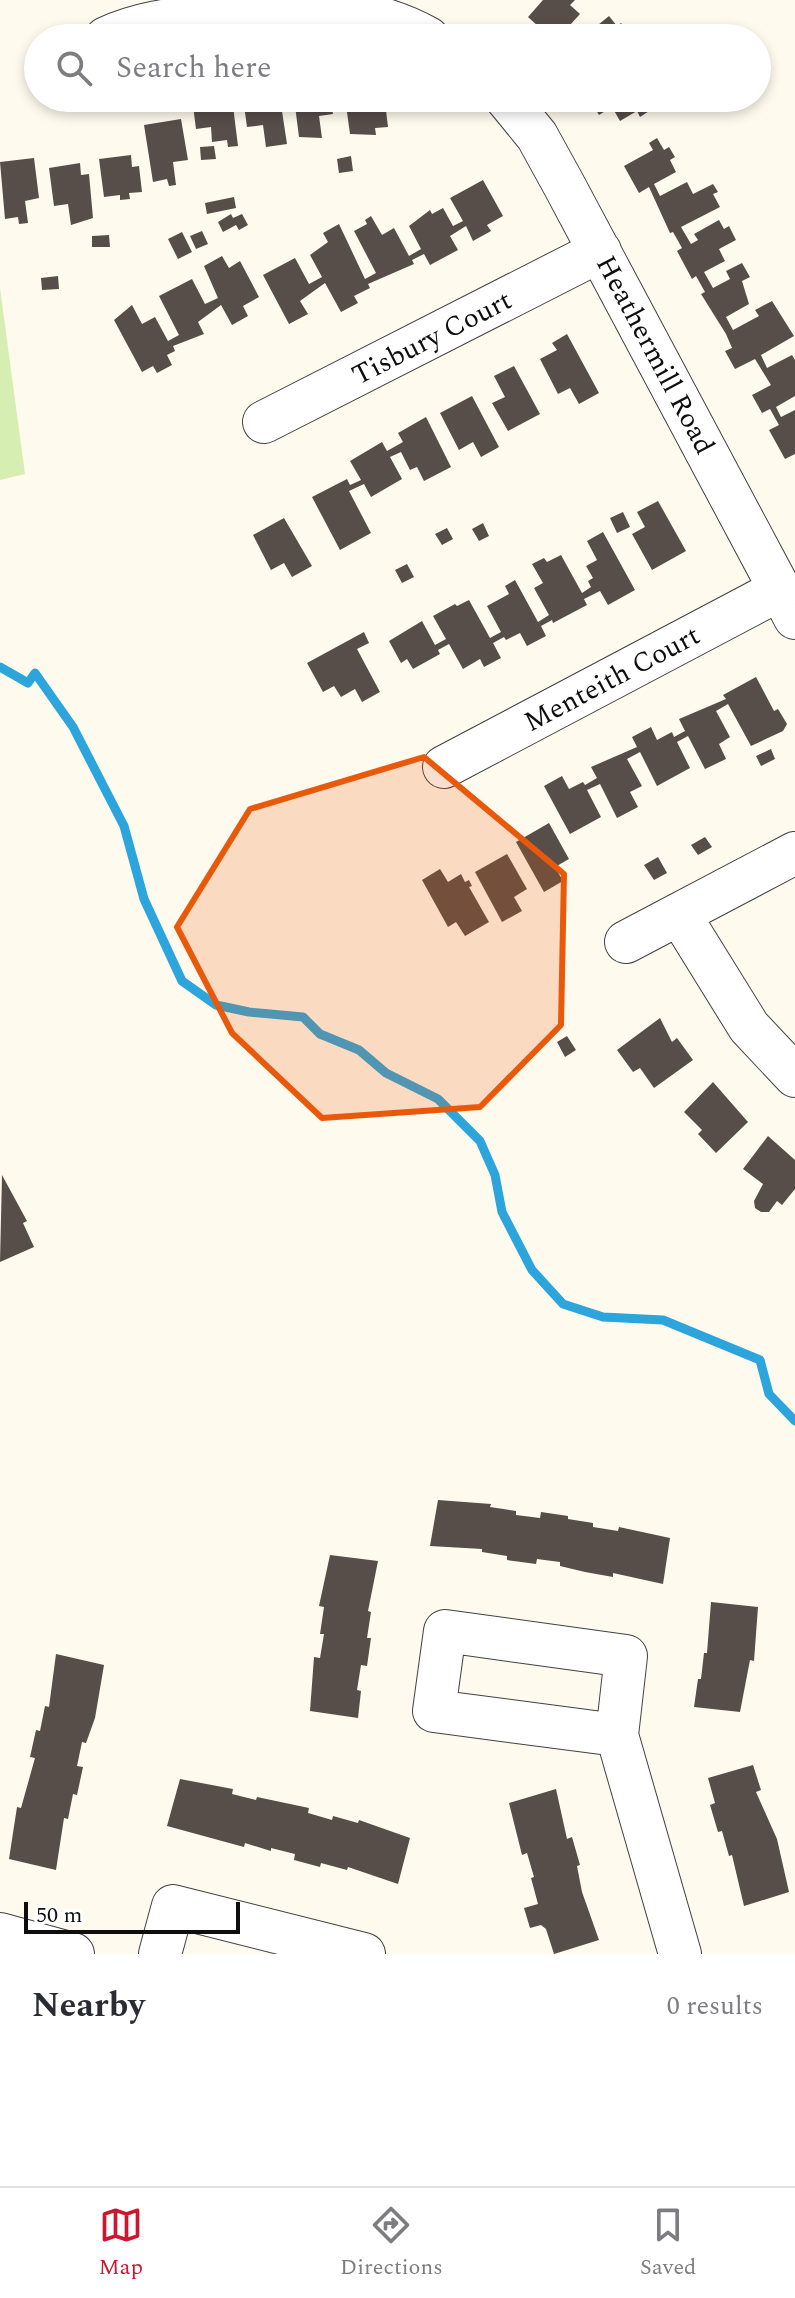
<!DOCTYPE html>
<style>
:root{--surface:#fff;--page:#f7f7f7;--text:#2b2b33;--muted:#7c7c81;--line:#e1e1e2;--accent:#cd162f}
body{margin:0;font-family:Spectral,serif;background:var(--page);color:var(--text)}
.scale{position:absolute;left:24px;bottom:20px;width:216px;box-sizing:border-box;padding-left:8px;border:4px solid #0e0e0e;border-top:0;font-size:22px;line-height:28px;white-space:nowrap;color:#0e0e0e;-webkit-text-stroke:6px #fff;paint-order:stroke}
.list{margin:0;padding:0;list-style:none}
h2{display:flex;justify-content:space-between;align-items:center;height:104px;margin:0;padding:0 32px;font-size:34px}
h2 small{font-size:26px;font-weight:400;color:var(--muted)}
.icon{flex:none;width:44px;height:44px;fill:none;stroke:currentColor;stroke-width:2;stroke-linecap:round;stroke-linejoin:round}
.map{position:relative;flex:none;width:795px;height:1954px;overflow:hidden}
.search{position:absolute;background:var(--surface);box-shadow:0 4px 12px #0003;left:24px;right:24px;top:24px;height:88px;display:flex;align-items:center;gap:20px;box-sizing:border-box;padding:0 28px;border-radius:44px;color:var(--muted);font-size:30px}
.sheet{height:232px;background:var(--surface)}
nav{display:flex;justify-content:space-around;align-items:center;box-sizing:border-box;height:112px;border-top:2px solid var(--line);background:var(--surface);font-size:22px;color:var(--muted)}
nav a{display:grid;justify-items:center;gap:4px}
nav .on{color:var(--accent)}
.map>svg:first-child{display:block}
</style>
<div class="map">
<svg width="795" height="1954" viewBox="0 0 795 1954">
<rect width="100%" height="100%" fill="#fffaee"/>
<path fill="#d7eeb3" d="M 0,288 L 25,474 L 0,480 Z"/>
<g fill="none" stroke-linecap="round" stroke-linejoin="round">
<path stroke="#2ba5dc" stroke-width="9" d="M 0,667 L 28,683 L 35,673 L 73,727 L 124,826 L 144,899 L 182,981 L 216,1005 L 249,1012 L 303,1017 L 320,1034 L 359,1050 L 386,1073 L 438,1099 L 480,1141 L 495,1175 L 502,1212 L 532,1270 L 563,1304 L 603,1317 L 663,1320 L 760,1360 L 769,1394 L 795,1421"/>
</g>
<path fill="#574d49" d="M 543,0 L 575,0 L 570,5 L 580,14 L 561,35 L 557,31 L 551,38 L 528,17 Z
M 609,16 L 617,26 L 621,23 L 627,30 L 621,34 L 624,38 L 582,38 Z
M 192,98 L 232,98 L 238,146 L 228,147 L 227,140 L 212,142 L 211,127 L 196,129 Z
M 243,98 L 280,98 L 287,144 L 266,147 L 263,125 L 247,127 Z
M 294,98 L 330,98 L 333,114 L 319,116 L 322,138 L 299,137 Z
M 345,98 L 377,98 L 377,103 L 385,102 L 388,127 L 375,128 L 376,135 L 350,134 Z
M 589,98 L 652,98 L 657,106 L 640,117 L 637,111 L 620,121 L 612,107 L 599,115 Z
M 181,119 L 188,160 L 173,162 L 176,185 L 169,186 L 167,179 L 153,182 L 144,125 Z
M 657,138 L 664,150 L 669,147 L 675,157 L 670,160 L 676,172 L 654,184 L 660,196 L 687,182 L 693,194 L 713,184 L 718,192 L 713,194 L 720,207 L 681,227 L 691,244 L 698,240 L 694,234 L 719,220 L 724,229 L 729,226 L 736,240 L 719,249 L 725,261 L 704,272 L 713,288 L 730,279 L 726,271 L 742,263 L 750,277 L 742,281 L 749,304 L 726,317 L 733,330 L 759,316 L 755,310 L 772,301 L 794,336 L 761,355 L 767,368 L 792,355 L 795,360 L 795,396 L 776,407 L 781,417 L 795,410 L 795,454 L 785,459 L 769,430 L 779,425 L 770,409 L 762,413 L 752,395 L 771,385 L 755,359 L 735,369 L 725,351 L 732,348 L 726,334 L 701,294 L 705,292 L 696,276 L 692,279 L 677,251 L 682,248 L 673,232 L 670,233 L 649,187 L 639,193 L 624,166 L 653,150 L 649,143 Z
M 214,146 L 216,159 L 201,160 L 200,147 Z
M 131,155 L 132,167 L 139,166 L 142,192 L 129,193 L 130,199 L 120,200 L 120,195 L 104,197 L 99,159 Z
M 351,156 L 353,171 L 339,173 L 337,159 Z
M 34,158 L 39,198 L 25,201 L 28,223 L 19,224 L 18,217 L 5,219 L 0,162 Z
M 80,163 L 81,175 L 89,174 L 93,218 L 71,225 L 68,204 L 54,206 L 49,168 Z
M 483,180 L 503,216 L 487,225 L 491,231 L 473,241 L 466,226 L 450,236 L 458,250 L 430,265 L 424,254 L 412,260 L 414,264 L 368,284 L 370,288 L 354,296 L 358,303 L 341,312 L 325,283 L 300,301 L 308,314 L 289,324 L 263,275 L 295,258 L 309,284 L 322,277 L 310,255 L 328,242 L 323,233 L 339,224 L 365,279 L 376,273 L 354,231 L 367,224 L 365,220 L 371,216 L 382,235 L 394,228 L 409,256 L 421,249 L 409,226 L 430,210 L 432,214 L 443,208 L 453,226 L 463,221 L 450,198 Z
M 234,197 L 236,208 L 207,214 L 205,203 Z
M 231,214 L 233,218 L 242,214 L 248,225 L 239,230 L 236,225 L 223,232 L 218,222 Z
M 202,231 L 208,244 L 196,249 L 190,236 Z
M 182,232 L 192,252 L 178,259 L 168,239 Z
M 109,235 L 110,247 L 92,247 L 92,236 Z
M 222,256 L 229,268 L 240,261 L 259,297 L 243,306 L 248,316 L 232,325 L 221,305 L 198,322 L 204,334 L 173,346 L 175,351 L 167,355 L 172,365 L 157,373 L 153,366 L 142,372 L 114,320 L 132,305 L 142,324 L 155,317 L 168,341 L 179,335 L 159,296 L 192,279 L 205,304 L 218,298 L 204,266 Z
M 58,276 L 59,289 L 42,290 L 41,278 Z
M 567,334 L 599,393 L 579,404 L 570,388 L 558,394 L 540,359 L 557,350 L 552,343 Z
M 514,366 L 540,414 L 508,431 L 492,403 L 505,397 L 494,376 Z
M 472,396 L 499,447 L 481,457 L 473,442 L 459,450 L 440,413 Z
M 426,417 L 451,467 L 424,481 L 417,467 L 410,470 L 401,452 L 390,457 L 402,479 L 371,497 L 364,484 L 349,491 L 371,533 L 340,550 L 312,497 L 347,479 L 350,485 L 361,480 L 350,461 L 382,442 L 387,451 L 403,442 L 398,433 Z
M 658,501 L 686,551 L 652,570 L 632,534 L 645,527 L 637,512 Z
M 623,512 L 630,527 L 617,533 L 610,518 Z
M 284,518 L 312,566 L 292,577 L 284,563 L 271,570 L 253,535 Z
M 483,523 L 489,536 L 479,541 L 472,529 Z
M 447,528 L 453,539 L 442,545 L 435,534 Z
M 603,532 L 635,590 L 608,605 L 600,591 L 584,599 L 587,605 L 553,623 L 552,620 L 541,626 L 546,636 L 527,646 L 520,633 L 506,640 L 504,637 L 493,643 L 501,658 L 484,667 L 480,659 L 463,669 L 449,644 L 438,650 L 440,654 L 413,669 L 407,659 L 401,663 L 389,641 L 422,621 L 435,645 L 446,639 L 433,616 L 455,604 L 457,606 L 469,600 L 490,638 L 501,632 L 487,606 L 509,594 L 505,586 L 515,580 L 538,622 L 549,615 L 534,588 L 543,583 L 532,564 L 544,558 L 547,562 L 561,555 L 582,593 L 591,587 L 588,581 L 593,578 L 586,566 L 597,560 L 587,541 Z
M 407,564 L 414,577 L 402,583 L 395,570 Z
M 364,632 L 369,643 L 357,649 L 380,692 L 362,702 L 355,689 L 341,697 L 334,686 L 323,692 L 307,663 Z
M 756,677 L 774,711 L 778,709 L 787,724 L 783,731 L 751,746 L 728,704 L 716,711 L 730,737 L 719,744 L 726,759 L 705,769 L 688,736 L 677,742 L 690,768 L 657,786 L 640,752 L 627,759 L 642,786 L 630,792 L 638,807 L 617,818 L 600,784 L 587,790 L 601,817 L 570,834 L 544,786 L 562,776 L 569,789 L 583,782 L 585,785 L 597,778 L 591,767 L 637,747 L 632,737 L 651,727 L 657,740 L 672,732 L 674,737 L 685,731 L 679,719 L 726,699 L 723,695 Z
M 771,749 L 775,759 L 761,766 L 756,756 Z
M 549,823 L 569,859 L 555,867 L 563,881 L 544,892 L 516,842 Z
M 705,837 L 712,847 L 698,855 L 691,845 Z
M 507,854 L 527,889 L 514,897 L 522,911 L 502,922 L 475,872 Z
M 658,857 L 667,873 L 654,880 L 644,865 Z
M 440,869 L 448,882 L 461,874 L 465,882 L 469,880 L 472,886 L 469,887 L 489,922 L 465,936 L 456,922 L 448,927 L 422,880 Z
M 660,1018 L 672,1042 L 677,1038 L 693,1060 L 654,1088 L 640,1068 L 633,1072 L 617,1050 Z
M 567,1036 L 576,1050 L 565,1057 L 557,1042 Z
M 713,1082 L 748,1122 L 716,1153 L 698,1134 L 702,1130 L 684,1112 Z
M 768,1136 L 795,1160 L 795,1189 L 782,1205 L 777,1201 L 769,1212 L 761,1212 L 755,1208 L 754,1201 L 763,1184 L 743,1169 Z
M 2,1175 L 27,1221 L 23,1223 L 34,1247 L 0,1262 Z
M 438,1500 L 491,1504 L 490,1507 L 516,1511 L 516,1515 L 540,1518 L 541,1512 L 568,1516 L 568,1519 L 593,1523 L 593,1527 L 618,1531 L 619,1527 L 670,1538 L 663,1584 L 613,1573 L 613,1577 L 585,1572 L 560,1566 L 560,1562 L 537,1559 L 536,1564 L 507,1560 L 507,1556 L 482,1552 L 482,1549 L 430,1546 Z
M 330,1555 L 378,1561 L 368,1611 L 371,1612 L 367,1638 L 371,1638 L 367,1666 L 361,1665 L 357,1690 L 361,1691 L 358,1718 L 310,1711 L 314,1657 L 320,1658 L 324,1634 L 320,1634 L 324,1607 L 319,1606 Z
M 711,1602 L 758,1607 L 754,1661 L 750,1660 L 740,1712 L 694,1707 L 698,1679 L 701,1679 L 704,1653 L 707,1653 Z
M 56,1654 L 104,1665 L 95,1718 L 86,1743 L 82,1742 L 77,1766 L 83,1767 L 77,1795 L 73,1794 L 68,1819 L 64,1818 L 56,1870 L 9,1859 L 17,1807 L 21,1808 L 35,1758 L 30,1757 L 36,1730 L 40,1731 L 45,1706 L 49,1707 Z
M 753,1765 L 761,1790 L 756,1792 L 777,1839 L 789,1892 L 744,1906 L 732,1855 L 729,1856 L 722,1831 L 718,1832 L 710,1805 L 715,1803 L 708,1778 Z
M 180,1779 L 233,1789 L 232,1794 L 256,1800 L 257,1797 L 309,1808 L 308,1813 L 332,1820 L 333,1816 L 358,1823 L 359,1820 L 410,1838 L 398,1884 L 348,1867 L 347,1870 L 321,1863 L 320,1867 L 294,1860 L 295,1854 L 271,1848 L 271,1851 L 245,1843 L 244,1847 L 167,1826 Z
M 556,1789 L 567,1839 L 572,1837 L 580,1865 L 577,1866 L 582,1892 L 599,1940 L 554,1954 L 546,1929 L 541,1925 L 530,1928 L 524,1908 L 538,1904 L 531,1878 L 534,1877 L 527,1853 L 522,1855 L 509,1803 Z"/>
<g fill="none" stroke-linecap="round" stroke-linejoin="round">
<defs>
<path id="minor" d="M 106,38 C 139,23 171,19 207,15 C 281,4 360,0 428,38
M 506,98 L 537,136 L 564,185 L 795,618
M 264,422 L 600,251
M 444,767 L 779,590
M 679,914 L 749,1027 L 795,1076
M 626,942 L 795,853
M 617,1735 L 434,1711 L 445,1631 L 626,1656 L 617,1735 L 680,1954
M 0,1934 L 73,1954
M 160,1954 L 173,1906 L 364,1954"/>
</defs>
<use href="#minor" stroke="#414141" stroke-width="44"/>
<use href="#minor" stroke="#fff" stroke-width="42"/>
</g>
<path fill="#e8590c" fill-opacity="0.2" stroke="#e8590c" stroke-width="6" stroke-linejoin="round" d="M 424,757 L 564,874 L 561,1025 L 480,1107 L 322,1118 L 232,1033 L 177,927 L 250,809 Z"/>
<g text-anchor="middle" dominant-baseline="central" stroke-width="8" stroke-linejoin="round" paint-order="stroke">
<g font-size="28" fill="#0e0e0e" stroke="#fff">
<text transform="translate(432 338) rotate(-27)">Tisbury Court</text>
<text transform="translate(655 355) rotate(62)">Heathermill Road</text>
<text transform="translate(612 679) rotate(-28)">Menteith Court</text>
</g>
</g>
</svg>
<div class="scale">50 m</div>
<div class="search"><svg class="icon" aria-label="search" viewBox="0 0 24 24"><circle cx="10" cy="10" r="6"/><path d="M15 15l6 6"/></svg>Search here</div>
</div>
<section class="sheet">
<h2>Nearby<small>0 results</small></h2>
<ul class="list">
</ul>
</section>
<nav>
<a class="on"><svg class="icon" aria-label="map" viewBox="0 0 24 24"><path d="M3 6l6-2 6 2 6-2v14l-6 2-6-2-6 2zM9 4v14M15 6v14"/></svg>Map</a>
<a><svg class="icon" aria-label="directions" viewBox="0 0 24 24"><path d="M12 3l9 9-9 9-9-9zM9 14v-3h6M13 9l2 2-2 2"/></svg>Directions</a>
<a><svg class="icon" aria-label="saved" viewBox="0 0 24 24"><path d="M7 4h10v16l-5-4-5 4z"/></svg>Saved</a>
</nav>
